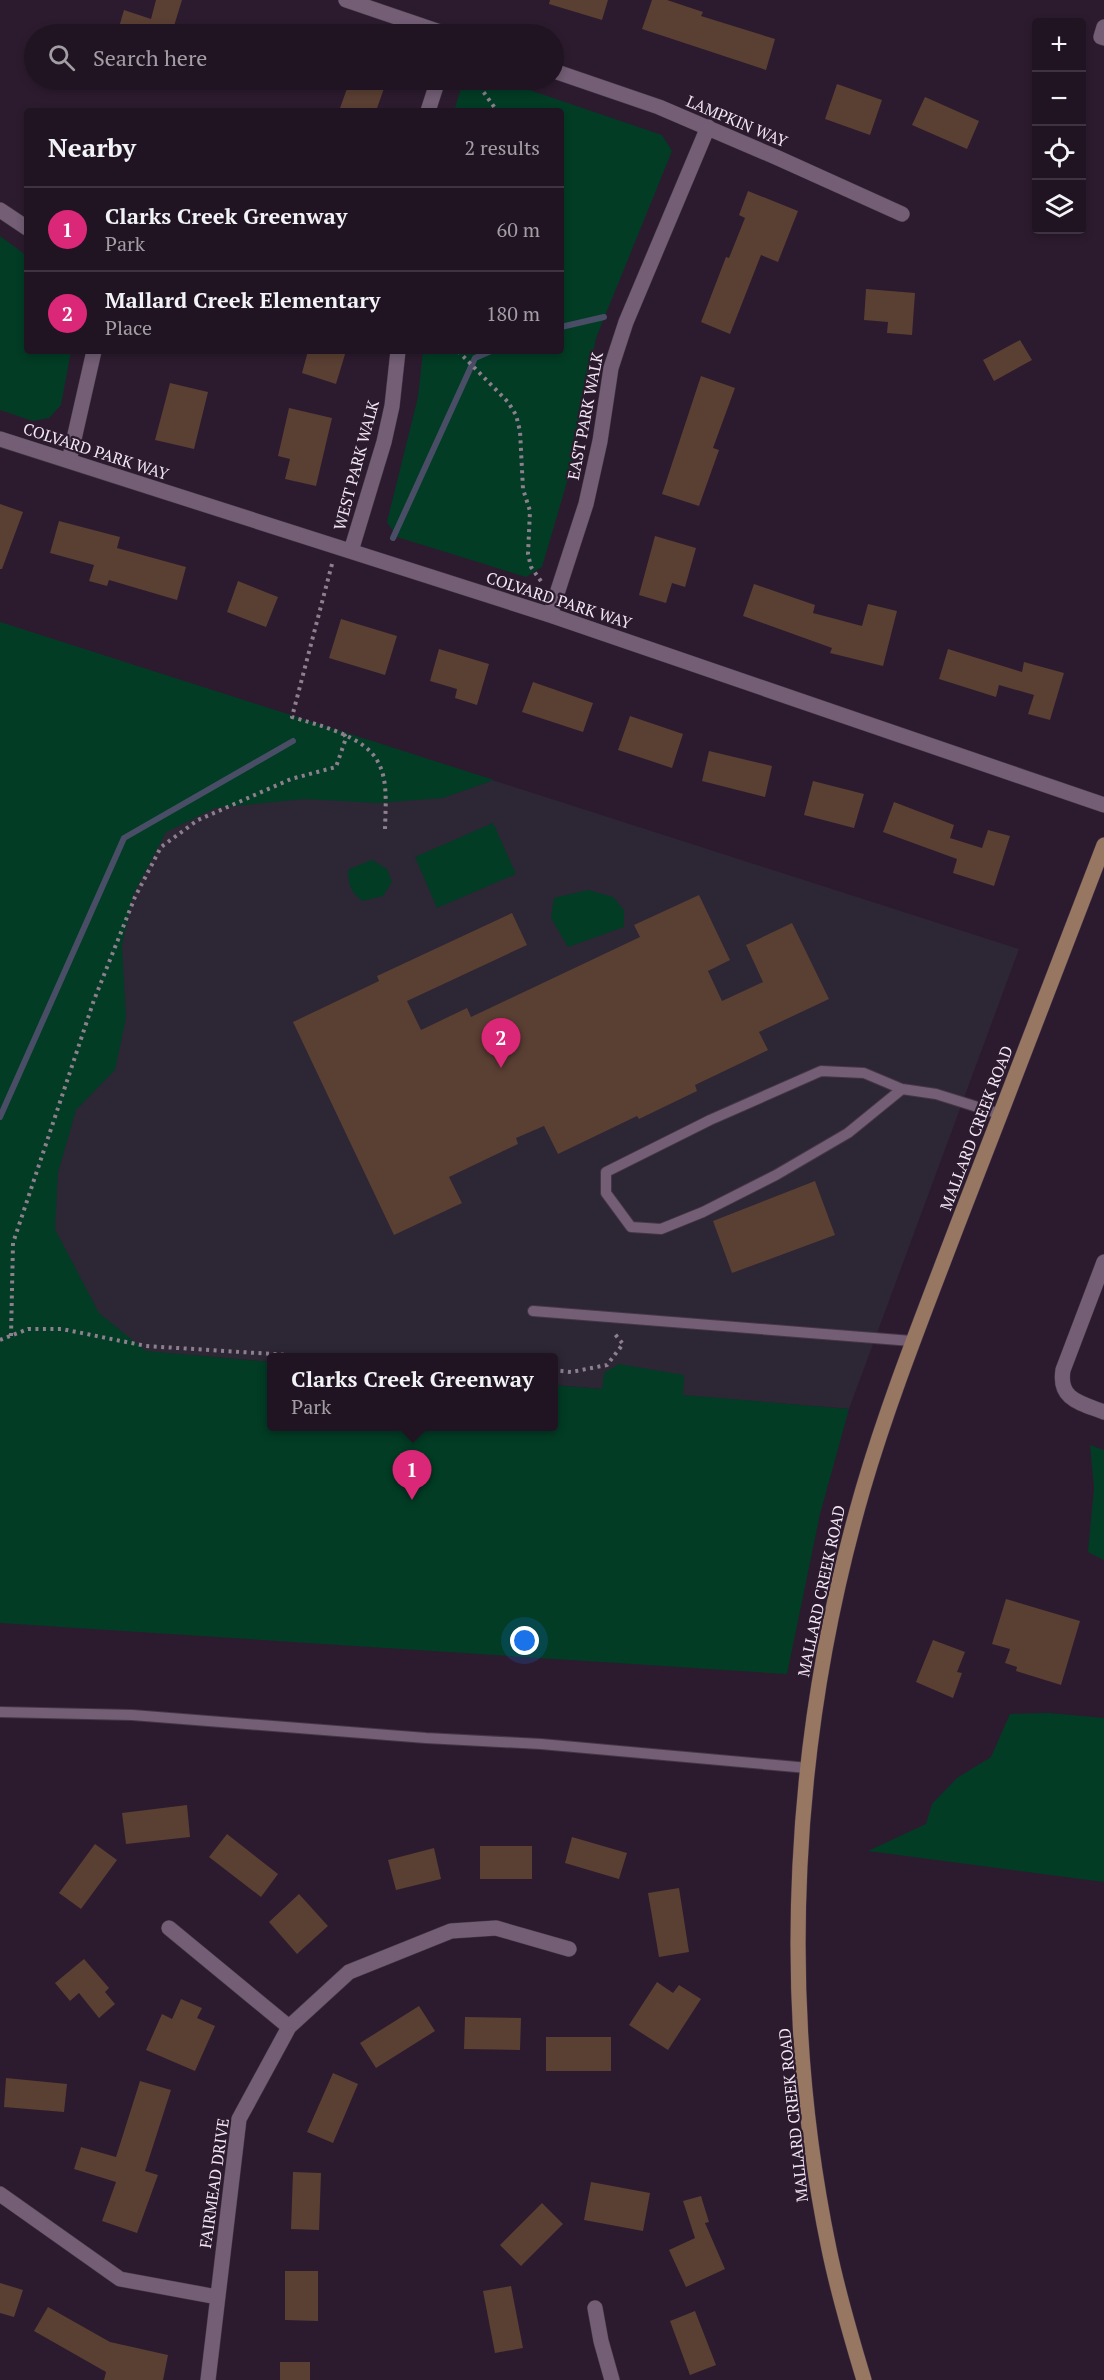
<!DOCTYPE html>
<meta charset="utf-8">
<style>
:root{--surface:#211422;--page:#2d212f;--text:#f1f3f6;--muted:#a29ea5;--line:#3e3340;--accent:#db2777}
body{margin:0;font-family:"PT Serif",serif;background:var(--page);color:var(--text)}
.controls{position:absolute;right:18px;top:18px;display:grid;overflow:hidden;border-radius:6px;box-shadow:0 3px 9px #0003}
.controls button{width:54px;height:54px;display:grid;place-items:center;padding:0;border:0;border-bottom:2px solid var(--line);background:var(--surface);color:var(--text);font:30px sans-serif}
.you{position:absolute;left:525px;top:1641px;width:21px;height:21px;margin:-15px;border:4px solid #fff;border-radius:50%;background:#1a73e8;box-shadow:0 0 0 9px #1a73e833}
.badge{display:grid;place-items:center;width:39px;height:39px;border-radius:50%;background:var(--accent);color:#fff;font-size:20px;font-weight:700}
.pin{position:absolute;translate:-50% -50px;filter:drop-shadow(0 2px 3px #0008)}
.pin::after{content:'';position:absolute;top:32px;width:21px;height:18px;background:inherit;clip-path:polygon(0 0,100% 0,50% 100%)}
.popup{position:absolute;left:267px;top:1353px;width:291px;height:78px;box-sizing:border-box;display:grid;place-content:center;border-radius:6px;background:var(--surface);filter:drop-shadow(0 2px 4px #0005);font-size:20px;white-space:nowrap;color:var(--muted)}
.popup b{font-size:22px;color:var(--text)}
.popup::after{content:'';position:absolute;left:50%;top:100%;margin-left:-12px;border:12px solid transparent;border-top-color:var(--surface)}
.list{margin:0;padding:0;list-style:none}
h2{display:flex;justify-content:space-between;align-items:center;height:78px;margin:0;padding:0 24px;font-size:26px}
h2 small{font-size:20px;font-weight:400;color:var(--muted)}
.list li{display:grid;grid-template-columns:39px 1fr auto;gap:18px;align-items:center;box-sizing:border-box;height:84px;padding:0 24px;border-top:2px solid var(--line)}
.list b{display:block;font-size:22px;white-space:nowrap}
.list p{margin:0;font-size:20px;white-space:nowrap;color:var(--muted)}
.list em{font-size:20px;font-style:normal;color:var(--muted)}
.icon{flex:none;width:33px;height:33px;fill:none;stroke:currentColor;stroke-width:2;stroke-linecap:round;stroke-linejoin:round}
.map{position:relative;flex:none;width:1104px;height:2380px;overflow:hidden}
.search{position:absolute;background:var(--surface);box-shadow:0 3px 9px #0003;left:24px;top:24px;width:540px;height:66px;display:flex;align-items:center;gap:15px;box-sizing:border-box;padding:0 21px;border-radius:33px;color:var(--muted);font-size:22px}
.panel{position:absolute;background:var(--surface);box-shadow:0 3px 9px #0003;left:24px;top:108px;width:540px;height:246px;border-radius:6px}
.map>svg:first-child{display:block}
</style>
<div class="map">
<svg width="1104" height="2380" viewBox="0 0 1104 2380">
<rect width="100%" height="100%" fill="#2c1b2e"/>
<path fill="#2d2635" d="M 0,622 L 1019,949 L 849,1409 L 553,1385 L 553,1358 L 271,1358 L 271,1362 L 0,1339 Z"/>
<path fill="#023c25" d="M 467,80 L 500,80 L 662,135 L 672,151 L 596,338 L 572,465 L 542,567 L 526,577 L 397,537 L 387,522 L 418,397 L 423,351 L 561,351 L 561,111 L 454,111 L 461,88 Z
M 0,236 L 27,256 L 27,351 L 71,351 L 61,405 L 49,418 L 33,421 L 0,410 Z
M 0,622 L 494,780 L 443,798 L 377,803 L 305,799 L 215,808 L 166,832 L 133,895 L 122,946 L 126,1018 L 115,1070 L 76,1110 L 58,1173 L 55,1229 L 99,1313 L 146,1351 L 271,1362 L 271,1426 L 553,1426 L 553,1385 L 602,1389 L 604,1373 L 619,1364 L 684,1375 L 683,1395 L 849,1409 L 820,1514 L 787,1674 L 0,1623 Z
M 493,823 L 516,874 L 437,908 L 415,857 Z
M 372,860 L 387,869 L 392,882 L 383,896 L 363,901 C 352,894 346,882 349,869 Z
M 588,890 L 613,897 L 624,910 L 624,927 L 568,947 L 551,918 L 554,898 Z
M 1090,1445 L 1104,1450 L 1104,1560 L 1088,1552 L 1094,1488 Z
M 1049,1713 L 1104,1718 L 1104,1882 L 868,1851 L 926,1824 L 932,1804 L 957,1778 L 991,1757 L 1010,1714 Z"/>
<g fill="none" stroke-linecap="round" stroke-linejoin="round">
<path stroke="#494e66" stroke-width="6" d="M 561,327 L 604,317
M 393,538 L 475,358 L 491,351
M 0,1117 L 124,838 L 293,741"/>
</g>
<path fill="#5a3f33" d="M 156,0 L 182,0 L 174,26 L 189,31 L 188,34 L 117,34 L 124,10 L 151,19 Z
M 550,0 L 608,0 L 602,20 L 549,4 Z
M 652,0 L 667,0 L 703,12 L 701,16 L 775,39 L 766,70 L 642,29 Z
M 350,80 L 387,80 L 376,111 L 339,111 Z
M 837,84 L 882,100 L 870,135 L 825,119 Z
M 925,97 L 979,121 L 967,149 L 912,125 Z
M 748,191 L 798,211 L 778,262 L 761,255 L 730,334 L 701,322 L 726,257 L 729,258 L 745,218 L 739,215 Z
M 866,289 L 915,293 L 912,335 L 887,333 L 888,322 L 864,320 Z
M 1020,340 L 1032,360 L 994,381 L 983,360 Z
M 308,351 L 346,351 L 336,384 L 302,373 Z
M 701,376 L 735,388 L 713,448 L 719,450 L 699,506 L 662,494 Z
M 170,383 L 208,392 L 194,449 L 155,440 Z
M 289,408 L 332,418 L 316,486 L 285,479 L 290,459 L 278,456 Z
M 0,504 L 23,512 L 2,569 L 0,569 Z
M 59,521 L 120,537 L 117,548 L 186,567 L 177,600 L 109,580 L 107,586 L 89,581 L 94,565 L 50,553 Z
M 655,536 L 696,548 L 685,587 L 672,583 L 666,603 L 639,595 Z
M 238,581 L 278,597 L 266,627 L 227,612 Z
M 754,584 L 815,605 L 813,613 L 862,626 L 868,604 L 897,611 L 883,666 L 830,653 L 832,648 L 743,616 Z
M 341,619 L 397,636 L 385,675 L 329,658 Z
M 439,649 L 489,664 L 477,705 L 455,698 L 457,689 L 430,681 Z
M 948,649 L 1022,672 L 1024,662 L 1064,673 L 1050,720 L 1028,714 L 1034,695 L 999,685 L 996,697 L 939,679 Z
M 533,682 L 593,703 L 583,732 L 522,712 Z
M 630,716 L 683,734 L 672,768 L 618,750 Z
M 709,751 L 772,766 L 765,797 L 702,781 Z
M 813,781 L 864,794 L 854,828 L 804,815 Z
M 894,802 L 954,825 L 950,838 L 982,848 L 988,830 L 1010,836 L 994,886 L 953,873 L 957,859 L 883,832 Z
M 699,895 L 730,960 L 708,971 L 722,1001 L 763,982 L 746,945 L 792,923 L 829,999 L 759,1032 L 768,1050 L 695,1085 L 697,1091 L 639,1119 L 637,1116 L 558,1154 L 544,1126 L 516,1138 L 518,1144 L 449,1177 L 462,1203 L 394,1235 L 293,1022 L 379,981 L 377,976 L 512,913 L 527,945 L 407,1001 L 421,1030 L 467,1008 L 471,1017 L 640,937 L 634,925 Z
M 815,1181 L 835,1235 L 732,1273 L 713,1221 Z
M 1006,1599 L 1080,1621 L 1061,1685 L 1016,1671 L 1017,1667 L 1005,1663 L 1010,1649 L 992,1644 Z
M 933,1640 L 965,1652 L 957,1672 L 962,1673 L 953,1698 L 916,1682 Z
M 187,1805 L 190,1837 L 126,1844 L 122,1813 Z
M 227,1834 L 278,1874 L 261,1897 L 209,1857 Z
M 572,1837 L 627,1853 L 619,1879 L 565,1863 Z
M 95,1844 L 117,1860 L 81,1909 L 59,1893 Z
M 480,1846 L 532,1846 L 532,1879 L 480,1879 Z
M 434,1848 L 441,1879 L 396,1890 L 388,1860 Z
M 679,1888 L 689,1952 L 659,1957 L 648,1893 Z
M 299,1894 L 328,1926 L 297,1954 L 269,1922 Z
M 84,1959 L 109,1988 L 105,1992 L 115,2004 L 99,2018 L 79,1993 L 70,2001 L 55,1983 Z
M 657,1982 L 673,1993 L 679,1985 L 701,1999 L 668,2050 L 629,2025 Z
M 181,1999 L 202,2008 L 197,2018 L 215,2026 L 195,2071 L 146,2050 L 162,2014 L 172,2019 Z
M 419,2006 L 435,2031 L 376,2068 L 360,2043 Z
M 465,2017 L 521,2018 L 520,2050 L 464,2049 Z
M 546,2037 L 611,2037 L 611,2071 L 546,2071 Z
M 333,2073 L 358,2084 L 333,2143 L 307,2132 Z
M 6,2078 L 67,2084 L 64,2112 L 4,2107 Z
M 140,2081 L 171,2090 L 145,2171 L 158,2175 L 137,2233 L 102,2221 L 116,2182 L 74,2169 L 81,2147 L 116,2157 Z
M 293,2172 L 321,2173 L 319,2230 L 291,2229 Z
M 591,2182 L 650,2193 L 643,2231 L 584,2220 Z
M 701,2196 L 709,2222 L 705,2223 L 725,2269 L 686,2287 L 669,2250 L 695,2238 L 683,2201 Z
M 542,2203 L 563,2224 L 521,2266 L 500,2245 Z
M 285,2271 L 318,2271 L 318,2321 L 285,2320 Z
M 0,2283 L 23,2290 L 14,2317 L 0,2313 Z
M 511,2286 L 523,2348 L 495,2353 L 483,2291 Z
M 48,2307 L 110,2342 L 168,2355 L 163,2380 L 104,2380 L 106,2372 L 34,2331 Z
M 695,2311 L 716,2365 L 690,2375 L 670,2321 Z
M 280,2362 L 310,2362 L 310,2380 L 280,2380 Z"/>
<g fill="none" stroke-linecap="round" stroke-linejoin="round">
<defs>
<path id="lane" d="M 902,1089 L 848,1133 L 776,1175 L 703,1212 L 661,1229 L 631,1227 L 606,1193 L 606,1172 L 710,1120 L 821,1071 L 864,1073 L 902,1089 L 936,1094 L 1000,1114
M 533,1311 L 912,1341
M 0,1712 L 132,1715 L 426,1738 L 541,1744 L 808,1768"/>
<path id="street" d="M 346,0 L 446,34
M 1104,27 L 1101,37 L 1104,38
M 554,71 L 659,107 L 778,158 L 902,214
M 428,111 L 438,80
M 0,210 L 27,228
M 0,439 L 550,615 L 1104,805
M 69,461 L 94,351
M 351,551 L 384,442 L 392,406 L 398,351
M 550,615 L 586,504 L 600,441 L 611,368 L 626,322 L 708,127
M 1104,1262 L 1063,1370 C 1058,1400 1081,1403 1104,1412
M 169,1928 L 289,2027
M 0,2194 L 120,2279 L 217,2297
M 595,2308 L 601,2341 L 612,2380
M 208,2380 L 239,2119 L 289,2027 L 349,1972 L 451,1931 L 496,1928 L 569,1949"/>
<path id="secondary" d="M 864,2380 C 851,2337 838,2293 829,2249 C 777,1999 792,1734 863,1489 C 889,1400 924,1313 957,1226 C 1006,1099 1056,972 1104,845"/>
</defs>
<use href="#lane" stroke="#453747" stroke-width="12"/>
<use href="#street" stroke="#453747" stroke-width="16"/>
<use href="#secondary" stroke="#453747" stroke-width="16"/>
<path stroke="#8e7f8f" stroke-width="4" stroke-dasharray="3 4.5" stroke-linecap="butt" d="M 475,80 L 497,111
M 458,351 L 508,402 L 516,415 L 520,431 L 523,489 L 530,511 L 528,554 L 531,567 L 543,584
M 332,564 L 292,717 C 318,725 365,736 378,762 C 389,781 385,811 385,832
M 11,1336 L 13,1243 L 94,1000 L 135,897 L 161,847 L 198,820 L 291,779 L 336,767 L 346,738 L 344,734
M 0,1340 L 28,1329 L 62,1329 L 146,1346 L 336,1358
M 553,1370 L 571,1372 L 607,1365 L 623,1344 L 614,1333"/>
<use href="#lane" stroke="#735e75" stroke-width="10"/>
<use href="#street" stroke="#735e75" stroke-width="15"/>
<use href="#secondary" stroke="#977662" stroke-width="15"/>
</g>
<g text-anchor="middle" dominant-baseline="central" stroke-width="4.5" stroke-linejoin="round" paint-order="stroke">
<g font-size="16" fill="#f3e7f4" stroke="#2c1b2e">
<text transform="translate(737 121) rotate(23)">LAMPKIN WAY</text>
<text transform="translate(585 416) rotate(-79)">EAST PARK WALK</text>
<text transform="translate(96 451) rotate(18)">COLVARD PARK WAY</text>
<text transform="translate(356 465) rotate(-75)">WEST PARK WALK</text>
<text transform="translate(559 600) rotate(18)">COLVARD PARK WAY</text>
<text transform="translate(976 1128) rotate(-69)">MALLARD CREEK ROAD</text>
<text transform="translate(821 1591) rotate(-78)">MALLARD CREEK ROAD</text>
<text transform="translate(793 2115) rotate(-96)">MALLARD CREEK ROAD</text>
<text transform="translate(214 2183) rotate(-82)">FAIRMEAD DRIVE</text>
</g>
</g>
</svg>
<div class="controls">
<button>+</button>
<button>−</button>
<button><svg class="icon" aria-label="locate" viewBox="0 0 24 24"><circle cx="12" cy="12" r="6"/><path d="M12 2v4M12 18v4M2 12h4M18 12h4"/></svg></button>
<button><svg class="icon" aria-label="layers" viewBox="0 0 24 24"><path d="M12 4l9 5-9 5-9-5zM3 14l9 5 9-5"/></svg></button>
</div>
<div class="you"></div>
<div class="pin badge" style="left:412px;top:1500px">1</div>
<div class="popup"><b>Clarks Creek Greenway</b>Park</div>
<div class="pin badge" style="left:501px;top:1068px">2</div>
<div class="search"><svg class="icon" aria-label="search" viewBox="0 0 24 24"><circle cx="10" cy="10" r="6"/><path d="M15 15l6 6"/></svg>Search here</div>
<section class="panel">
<h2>Nearby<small>2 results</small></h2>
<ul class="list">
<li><span class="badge">1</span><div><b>Clarks Creek Greenway</b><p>Park</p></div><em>60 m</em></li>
<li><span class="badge">2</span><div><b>Mallard Creek Elementary</b><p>Place</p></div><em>180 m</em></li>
</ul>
</section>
</div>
